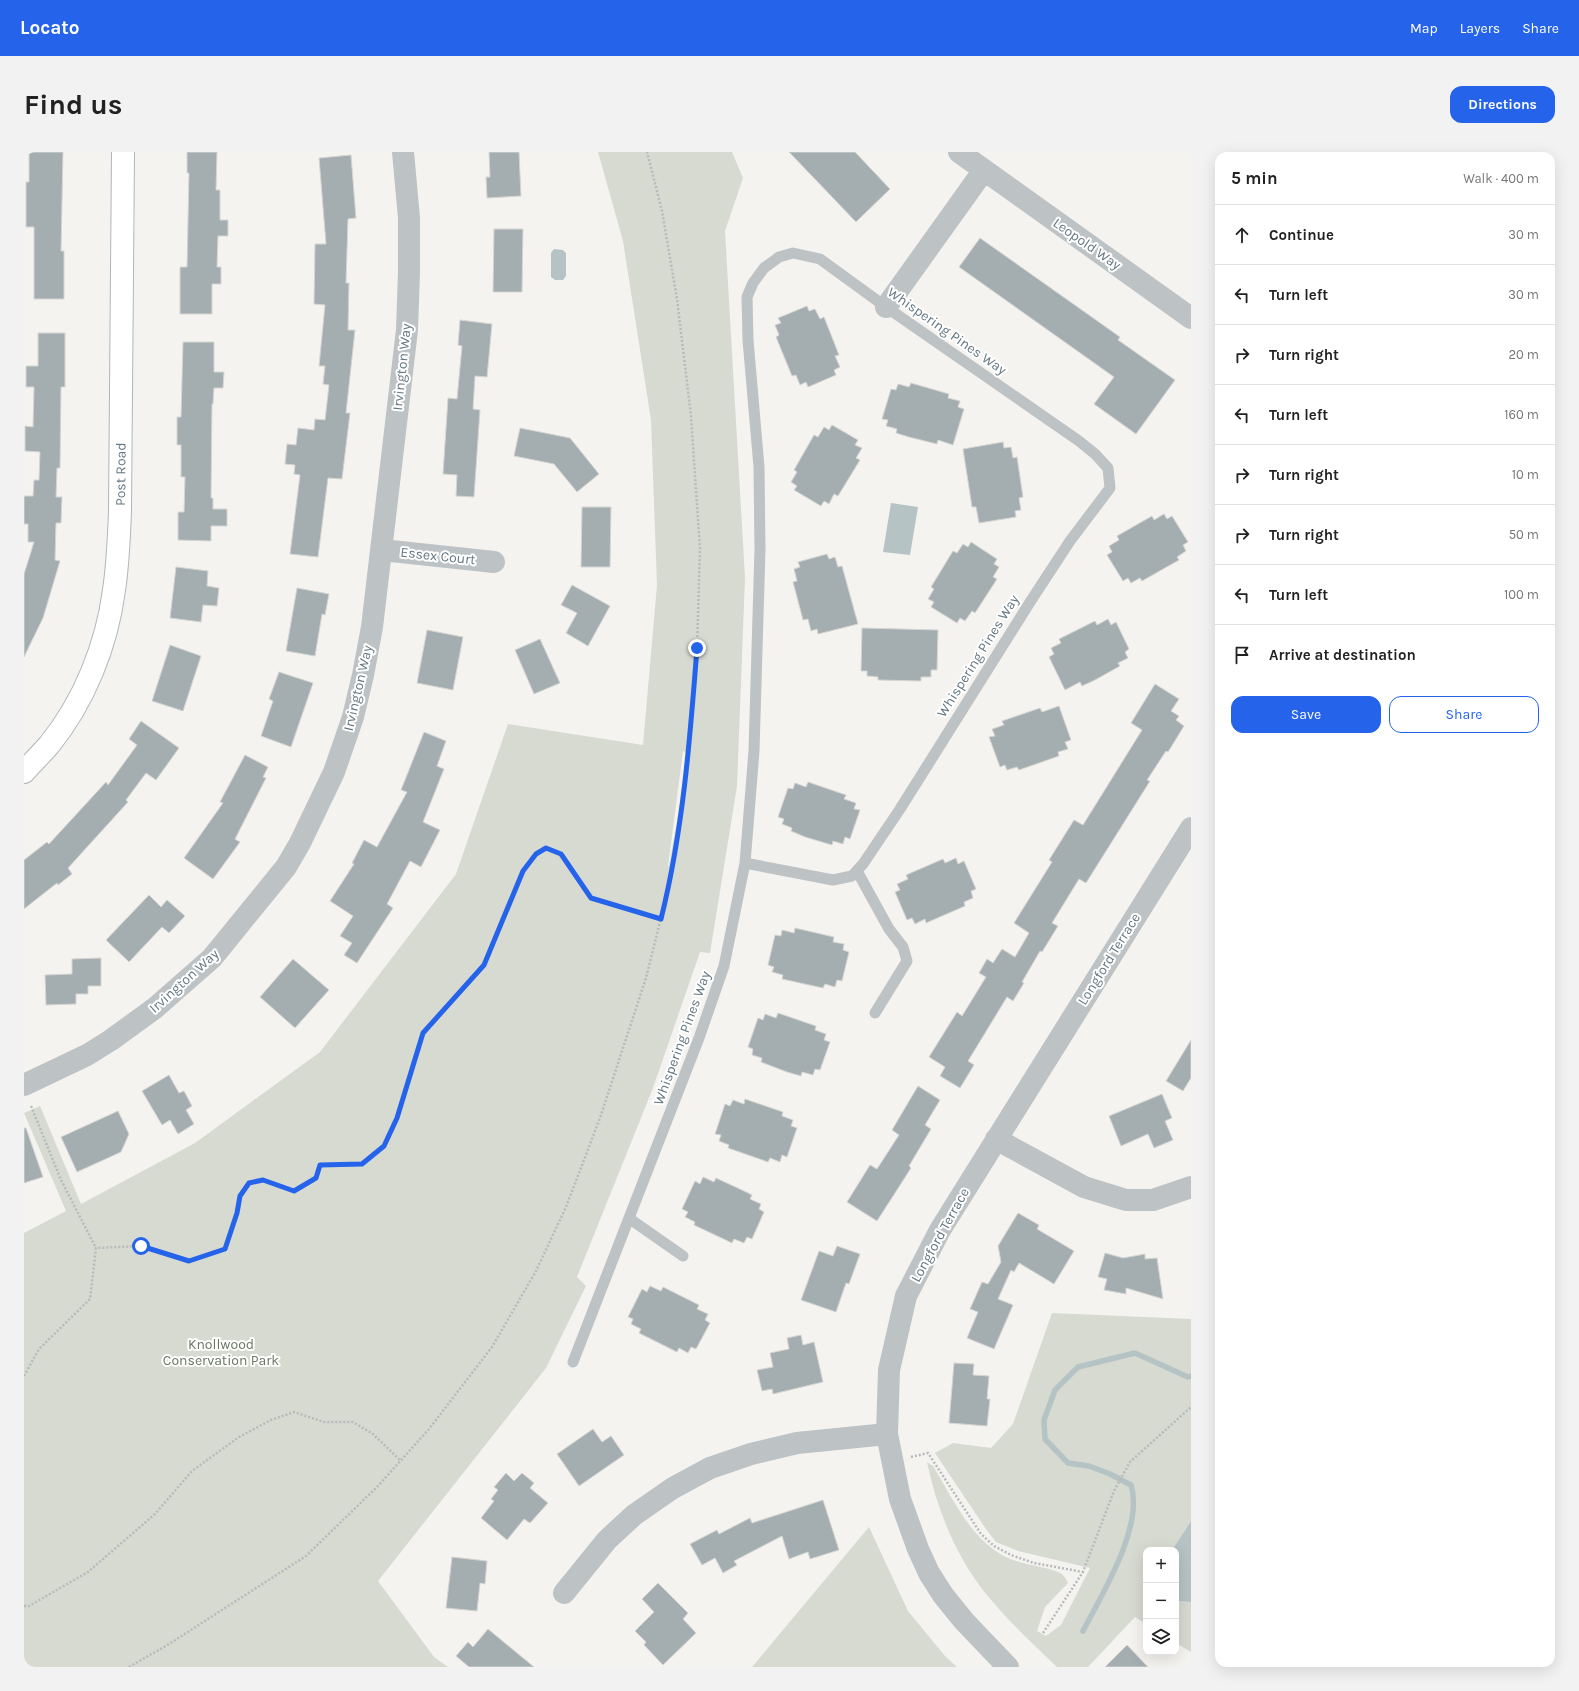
<!DOCTYPE html>
<meta charset="utf-8">
<style>
:root{--surface:#fff;--page:#f2f2f2;--text:#222;--muted:#767676;--line:#e0e0e0;--accent:#2563eb}
body{margin:0;font-family:Karla,sans-serif;background:var(--page);color:var(--text)}
.controls{position:absolute;right:12px;bottom:12px;display:grid;overflow:hidden;border-radius:8px;box-shadow:0 4px 16px #0002}
.controls button{width:36px;height:36px;display:grid;place-items:center;padding:0;border:0;border-bottom:1px solid var(--line);background:var(--surface);color:var(--text);font:20px sans-serif}
.stop{position:absolute;width:12px;height:12px;margin:-9px;border:3px solid #2563eb;border-radius:50%;background:#fff}
.stop.end{background:#2563eb;border-color:#fff;box-shadow:0 1px 4px #0008}
.list{margin:0;padding:0;list-style:none}
h2{display:flex;justify-content:space-between;align-items:center;height:52px;margin:0;padding:0 16px;font-size:17px}
h2 small{font-size:13px;font-weight:400;color:var(--muted)}
.list li{display:grid;grid-template-columns:26px 1fr auto;gap:12px;align-items:center;box-sizing:border-box;height:60px;padding:0 16px;border-top:1px solid var(--line)}
.list b{display:block;font-size:15px;white-space:nowrap}
.list em{font-size:13px;font-style:normal;color:var(--muted)}
.actions{display:flex;gap:8px;padding:12px 16px}
.actions a{flex:1;padding:9px 0;border:1px solid var(--accent);border-radius:12px;text-align:center;font-size:14px;color:var(--accent)}
.actions .main{background:var(--accent);color:#fff}
.icon{flex:none;width:22px;height:22px;fill:none;stroke:currentColor;stroke-width:2;stroke-linecap:round;stroke-linejoin:round}
.map{position:relative;flex:none;width:1167px;height:1515px;overflow:hidden;border-radius:12px}
header{display:flex;align-items:center;gap:24px;box-sizing:border-box;height:56px;padding:0 20px;background:var(--accent);color:#fff}
header strong{font-size:19px}
nav{display:flex;gap:22px;margin-inline-start:auto;font-size:14px}
.intro{display:flex;align-items:center;justify-content:space-between;box-sizing:border-box;height:96px;padding:0 24px}
h1{margin:0;font-size:28px}
.button{padding:10px 18px;border-radius:12px;background:var(--accent);color:#fff;font-size:14px;font-weight:700}
main{display:flex;gap:24px;padding:0 24px}
aside{flex:1;background:var(--surface);border-radius:12px;box-shadow:0 4px 16px #0002}
.map>svg:first-child{display:block}
</style>
<header>
<strong>Locato</strong>
<nav><a>Map</a><a>Layers</a><a>Share</a></nav>
</header>
<div class="intro"><h1>Find us</h1><a class="button">Directions</a></div>
<main>
<div class="map">
<svg width="1167" height="1515" viewBox="0 0 1167 1515">
<rect width="100%" height="100%" fill="#f4f3f0"/>
<path fill="#d6dad1" fill-rule="evenodd" d="M 574,0 L 708,0 L 719,26 L 701,79 L 721,426 L 713,634 L 686,801 L 676,800 L 629,936 L 553,1125 L 562,1134 L 522,1216 L 354,1429 L 410,1505 L 424,1515 L 0,1515 L 0,1081 L 42,1059 L 0,961 L 16,954 L 57,1052 L 171,991 L 296,900 L 432,722 L 484,572 L 619,593 L 633,433 L 627,268 L 599,89 ZM 659,599 L 665,601 L 645,714 L 644,714 Z
M 1028,1161 L 1167,1167 L 1167,1369 L 1148,1398 L 1122,1398 L 1122,1472 L 1111,1465 L 1064,1515 L 1033,1515 C 1009,1492 984,1469 963,1443 C 932,1405 913,1358 903,1310 L 909,1314 C 928,1345 945,1384 978,1403 C 996,1413 1017,1413 1034,1420 C 1039,1422 1042,1426 1044,1431 L 1021,1455 L 1013,1479 L 1022,1484 L 1037,1473 L 1066,1416 L 994,1399 L 972,1390 L 962,1377 L 911,1301 L 929,1291 L 967,1296 L 989,1272 Z
M 845,1375 L 884,1459 L 921,1504 L 933,1515 L 728,1515 Z
M 1152,1449 L 1167,1450 L 1167,1500 L 1152,1491 Z"/>
<path fill="#b5c3c5" d="M 530,97 L 539,98 L 542,101 L 542,124 L 539,128 L 531,128 L 527,125 L 527,101 Z
M 867,351 L 894,355 L 886,403 L 859,400 Z
M 1167,1369 L 1167,1450 L 1152,1449 L 1152,1398 L 1148,1398 Z"/>
<g fill="none" stroke-linecap="round" stroke-linejoin="round">
<path stroke="#b5c3c5" stroke-width="5.5" d="M 1059,1479 C 1078,1442 1120,1375 1107,1333 L 1086,1322 L 1065,1314 L 1044,1311 L 1021,1287 L 1020,1268 L 1031,1238 L 1054,1215 L 1111,1201 L 1164,1225 L 1167,1224"/>
</g>
<path fill="#a4aeb1" stroke="#d5d5d3" d="M 5,0 L 39,0 L 37,99 L 40,99 L 40,147 L 10,147 L 10,75 L 2,75 L 2,30 L 5,30 Z
M 163,0 L 193,0 L 192,38 L 196,38 L 196,68 L 204,68 L 204,84 L 194,84 L 193,115 L 197,115 L 197,132 L 188,132 L 188,162 L 156,162 L 156,115 L 163,115 L 165,21 L 163,21 Z
M 465,0 L 495,0 L 497,44 L 463,46 L 462,25 L 466,25 Z
M 765,0 L 831,0 L 866,37 L 832,70 Z
M 327,3 L 332,66 L 324,67 L 322,131 L 325,131 L 324,178 L 331,178 L 322,261 L 326,261 L 318,327 L 304,326 L 294,405 L 266,402 L 276,323 L 270,322 L 271,313 L 261,312 L 263,292 L 272,293 L 274,276 L 290,278 L 291,267 L 301,268 L 305,233 L 299,232 L 301,214 L 295,214 L 301,153 L 290,152 L 291,92 L 302,92 L 295,6 Z
M 470,77 L 499,77 L 498,140 L 469,140 Z
M 956,86 L 1096,185 L 1094,188 L 1151,228 L 1112,282 L 1070,252 L 1090,225 L 935,115 Z
M 783,154 L 785,159 L 791,157 L 796,167 L 800,165 L 815,203 L 811,204 L 816,215 L 810,218 L 812,223 L 784,235 L 782,230 L 776,233 L 772,223 L 768,224 L 752,185 L 755,183 L 751,173 L 757,171 L 754,166 Z
M 436,168 L 468,172 L 463,225 L 451,224 L 449,257 L 456,258 L 450,345 L 432,344 L 433,323 L 419,322 L 424,246 L 433,247 L 438,194 L 434,193 Z
M 14,181 L 41,181 L 41,235 L 37,235 L 36,316 L 33,316 L 32,345 L 38,345 L 37,371 L 32,371 L 31,408 L 36,409 L 19,466 L 0,505 L 0,422 L 10,390 L 4,390 L 4,372 L 0,372 L 0,344 L 9,344 L 10,328 L 15,328 L 16,300 L 1,299 L 1,274 L 9,275 L 10,235 L 2,235 L 2,214 L 14,214 Z
M 159,190 L 190,190 L 190,220 L 200,220 L 199,236 L 190,236 L 189,252 L 188,252 L 187,346 L 189,346 L 189,357 L 203,357 L 203,374 L 187,374 L 187,389 L 154,388 L 154,360 L 160,360 L 161,325 L 157,325 L 157,293 L 153,293 L 153,265 L 157,265 Z
M 887,231 L 925,242 L 924,246 L 936,249 L 934,255 L 940,257 L 929,293 L 914,288 L 913,292 L 885,285 L 872,281 L 873,277 L 862,274 L 864,268 L 858,267 L 867,237 L 872,238 L 874,232 L 885,235 Z
M 808,273 L 834,288 L 831,293 L 838,296 L 832,306 L 836,308 L 814,344 L 810,342 L 805,352 L 800,349 L 797,354 L 770,338 L 773,334 L 767,330 L 773,320 L 770,318 L 790,283 L 794,285 L 800,275 L 805,278 Z
M 496,276 L 546,286 L 575,322 L 553,340 L 530,312 L 490,304 Z
M 979,290 L 980,296 L 987,295 L 989,306 L 993,305 L 999,345 L 995,346 L 997,358 L 991,359 L 992,365 L 955,371 L 952,355 L 948,355 L 939,297 Z
M 558,355 L 587,355 L 586,415 L 557,415 Z
M 1140,362 L 1143,367 L 1148,364 L 1164,390 L 1159,393 L 1162,399 L 1153,405 L 1155,408 L 1118,429 L 1116,426 L 1107,431 L 1104,426 L 1099,429 L 1083,403 L 1088,400 L 1085,394 L 1095,388 L 1093,384 L 1128,364 L 1130,368 Z
M 947,390 L 973,407 L 970,412 L 975,415 L 969,425 L 973,427 L 951,461 L 948,459 L 941,469 L 936,466 L 933,471 L 907,455 L 910,450 L 904,447 L 910,437 L 907,435 L 929,399 L 933,401 L 939,392 L 944,395 Z
M 803,402 L 805,407 L 811,405 L 814,415 L 818,414 L 834,472 L 794,482 L 793,477 L 787,479 L 784,467 L 779,468 L 769,430 L 773,429 L 770,417 L 776,415 L 774,410 Z
M 152,415 L 184,419 L 183,434 L 195,436 L 193,454 L 179,453 L 177,470 L 146,466 Z
M 548,433 L 586,454 L 564,494 L 542,481 L 553,461 L 537,453 Z
M 273,436 L 305,442 L 301,463 L 298,462 L 291,504 L 262,499 Z
M 1084,467 L 1087,473 L 1092,470 L 1105,497 L 1101,500 L 1104,506 L 1094,511 L 1096,514 L 1071,528 L 1058,534 L 1056,530 L 1041,538 L 1025,505 L 1030,502 L 1027,496 L 1037,491 L 1035,487 L 1071,469 L 1073,473 Z
M 838,476 L 914,478 L 913,518 L 907,518 L 907,525 L 897,525 L 897,529 L 854,528 L 854,525 L 843,524 L 843,519 L 837,519 Z
M 403,478 L 439,485 L 429,538 L 393,531 Z
M 516,487 L 536,531 L 510,542 L 491,498 Z
M 146,493 L 177,504 L 159,559 L 128,549 Z
M 255,520 L 289,531 L 267,595 L 237,584 L 249,549 L 245,547 Z
M 1131,532 L 1155,547 L 1147,559 L 1155,564 L 1152,568 L 1160,574 L 1144,600 L 1142,599 L 1123,628 L 1126,629 L 1062,731 L 1055,727 L 1028,771 L 1034,774 L 1018,800 L 1016,799 L 998,830 L 1000,831 L 989,849 L 983,845 L 944,909 L 950,913 L 936,936 L 916,924 L 921,915 L 905,905 L 933,860 L 938,864 L 962,825 L 955,821 L 963,807 L 969,811 L 978,797 L 991,805 L 1005,781 L 990,771 L 1028,710 L 1025,708 L 1050,668 L 1059,673 L 1118,578 L 1107,571 Z
M 1035,554 L 1047,588 L 1041,590 L 1044,597 L 1034,600 L 1035,604 L 995,618 L 993,615 L 983,618 L 981,613 L 976,615 L 965,585 L 971,584 L 968,577 L 980,573 L 978,569 L 1016,556 L 1018,560 Z
M 117,569 L 155,596 L 132,628 L 122,621 L 102,648 L 104,650 L 44,716 L 48,722 L 34,733 L 33,731 L 0,757 L 0,708 L 23,690 L 25,692 L 82,630 L 84,633 L 113,593 L 105,587 Z
M 400,580 L 422,589 L 413,614 L 420,617 L 399,670 L 416,678 L 397,715 L 386,709 L 363,752 L 369,756 L 333,811 L 320,803 L 328,791 L 316,784 L 329,764 L 306,749 L 330,712 L 328,711 L 340,688 L 353,695 L 383,640 L 377,638 Z
M 221,603 L 244,615 L 239,625 L 242,626 L 211,687 L 216,690 L 189,727 L 160,706 L 199,651 L 196,650 Z
M 784,630 L 822,643 L 820,647 L 832,651 L 830,657 L 836,658 L 826,687 L 821,685 L 819,692 L 809,689 L 808,693 L 781,685 L 767,679 L 768,676 L 758,672 L 760,667 L 754,665 L 764,636 L 769,637 L 771,631 L 782,635 Z
M 932,706 L 934,712 L 940,709 L 952,737 L 947,739 L 949,746 L 940,750 L 941,754 L 902,771 L 901,767 L 891,772 L 888,766 L 883,768 L 871,740 L 876,738 L 873,732 L 884,727 L 882,723 L 919,707 L 921,711 Z
M 125,743 L 137,755 L 143,748 L 161,764 L 145,781 L 138,775 L 105,810 L 82,788 Z
M 771,776 L 810,785 L 809,790 L 820,792 L 819,798 L 825,800 L 818,829 L 813,828 L 811,835 L 801,832 L 799,836 L 758,827 L 759,823 L 748,820 L 750,815 L 744,813 L 751,783 L 757,784 L 758,778 L 770,781 Z
M 77,806 L 77,834 L 64,834 L 64,842 L 52,842 L 52,852 L 22,853 L 21,823 L 48,822 L 48,807 Z
M 269,807 L 305,838 L 271,876 L 236,845 Z
M 754,861 L 792,874 L 791,878 L 802,882 L 800,888 L 806,890 L 796,918 L 791,917 L 789,923 L 778,920 L 777,924 L 763,920 L 737,910 L 738,906 L 728,903 L 729,897 L 724,895 L 734,866 L 739,868 L 741,862 L 752,866 Z
M 1167,888 L 1167,926 L 1159,939 L 1142,929 Z
M 145,923 L 155,941 L 160,939 L 168,954 L 162,958 L 170,972 L 154,982 L 146,968 L 138,973 L 118,939 Z
M 894,934 L 916,948 L 901,973 L 907,977 L 885,1014 L 887,1016 L 853,1069 L 823,1050 L 846,1013 L 853,1017 L 875,983 L 868,978 Z
M 1138,942 L 1148,966 L 1141,969 L 1149,988 L 1130,996 L 1124,982 L 1097,994 L 1085,964 Z
M 721,947 L 759,960 L 758,964 L 769,968 L 767,974 L 773,976 L 763,1005 L 758,1003 L 756,1010 L 746,1006 L 744,1010 L 704,996 L 705,993 L 695,989 L 697,983 L 691,982 L 701,952 L 706,954 L 709,948 L 720,952 Z
M 94,959 L 105,982 L 97,1000 L 53,1020 L 37,985 Z
M 0,976 L 2,976 L 19,1025 L 0,1031 Z
M 679,1025 L 690,1030 L 692,1026 L 720,1039 L 728,1043 L 726,1047 L 737,1052 L 735,1057 L 740,1060 L 728,1087 L 723,1085 L 720,1091 L 710,1087 L 708,1091 L 670,1073 L 671,1070 L 661,1065 L 664,1060 L 658,1057 L 671,1029 L 676,1032 Z
M 994,1061 L 1015,1073 L 1013,1077 L 1050,1099 L 1030,1132 L 995,1111 L 990,1120 L 987,1118 L 974,1147 L 989,1153 L 970,1197 L 943,1186 L 954,1160 L 946,1157 L 958,1130 L 964,1132 L 977,1110 L 974,1094 Z
M 813,1094 L 836,1102 L 825,1132 L 822,1131 L 812,1160 L 777,1148 L 795,1099 L 809,1104 Z
M 1081,1101 L 1099,1106 L 1121,1102 L 1121,1107 L 1133,1106 L 1139,1147 L 1102,1136 L 1102,1142 L 1080,1138 L 1083,1127 L 1074,1125 Z
M 626,1134 L 637,1139 L 639,1135 L 675,1153 L 673,1157 L 684,1162 L 681,1168 L 686,1171 L 672,1197 L 667,1195 L 664,1201 L 655,1196 L 653,1200 L 615,1181 L 617,1177 L 607,1172 L 609,1167 L 604,1165 L 618,1137 L 623,1140 Z
M 777,1183 L 779,1193 L 790,1190 L 799,1230 L 749,1242 L 748,1237 L 738,1239 L 733,1218 L 749,1215 L 746,1201 L 765,1197 L 763,1186 Z
M 930,1211 L 950,1212 L 949,1223 L 965,1224 L 963,1247 L 966,1247 L 963,1274 L 925,1271 Z
M 569,1277 L 578,1290 L 587,1284 L 600,1303 L 555,1334 L 533,1302 Z
M 482,1321 L 490,1329 L 498,1321 L 510,1331 L 506,1336 L 524,1351 L 506,1371 L 500,1367 L 483,1388 L 457,1366 L 470,1349 L 467,1347 L 474,1338 L 470,1335 Z
M 799,1348 L 815,1398 L 786,1407 L 784,1400 L 765,1407 L 758,1384 L 710,1409 L 713,1413 L 699,1421 L 691,1406 L 678,1413 L 666,1392 L 693,1378 L 695,1382 L 726,1366 L 728,1371 Z
M 428,1405 L 463,1409 L 461,1432 L 456,1431 L 453,1459 L 422,1456 Z
M 634,1431 L 664,1461 L 659,1467 L 672,1481 L 639,1513 L 620,1493 L 622,1490 L 611,1479 L 630,1460 L 618,1447 Z
M 464,1477 L 510,1515 L 445,1515 L 432,1504 L 444,1490 L 449,1495 Z
M 1103,1493 L 1124,1515 L 1081,1515 Z"/>
<g fill="none" stroke-linecap="round" stroke-linejoin="round">
<defs>
<g id="secondary">
<path id="s1" d="M 0,620 C 8,611 17,602 25,593 C 60,550 83,493 90,438 C 94,412 95,386 96,359 L 99,0"/>
</g>
</defs>
<use href="#secondary" stroke="#afb6b9" stroke-width="24"/>
<path stroke="#b7babc" stroke-width="2.5" stroke-dasharray="2 2" stroke-linecap="butt" d="M 7,954 L 37,1028 L 72,1096
M 0,1224 L 15,1197 L 66,1147 L 72,1096 L 117,1094 L 165,1109 L 201,1097 L 213,1061 L 216,1044 L 225,1031 L 239,1028 L 270,1039 L 292,1026 L 297,1013 L 338,1012 L 360,994 L 373,966 L 399,881 L 460,813 L 499,719 L 512,702 L 522,696 L 537,702 L 567,746 L 637,767
M 887,1305 L 904,1301 L 957,1382 L 970,1394 L 987,1403 L 1010,1411 L 1059,1420
M 0,1454 L 5,1454 L 64,1420 L 131,1362 L 168,1319 L 215,1285 L 247,1268 L 270,1260 L 300,1270 L 329,1270 L 349,1282 L 377,1309
M 1019,1481 L 1059,1420 L 1090,1339 L 1106,1310 L 1167,1255
M 105,1515 L 145,1492 L 282,1404 L 354,1334 L 405,1277 L 468,1195 L 512,1119 L 542,1055 L 576,966 L 622,826 L 646,730 L 665,600 L 673,496 L 676,397 L 667,264 L 653,147 L 638,59 L 623,0"/>
<path stroke="#bdc2c4" stroke-width="11" d="M 833,719 L 865,777 L 879,795 L 883,809 L 851,861
M 606,1067 L 659,1104
M 549,1210 L 675,886 L 700,814 L 721,711 L 730,599 L 736,397 L 735,315 L 724,188 L 723,145 L 729,131 L 740,116 L 755,105 L 769,101 L 796,107 L 862,155 L 1055,289 L 1071,302 L 1084,316 L 1086,336 L 1046,389 L 1008,447 L 876,657 L 839,712 L 828,724 L 809,728 L 721,711"/>
<path stroke="#bdc2c4" stroke-width="22" d="M 935,0 L 1167,166
M 862,155 L 960,18
M 358,398 L 470,410
M 0,933 L 63,903 L 87,888 L 131,856 L 188,806 L 262,715 L 276,691 L 310,620 L 329,565 L 339,523 L 348,475 L 383,178 L 385,120 L 385,66 L 379,0
M 972,987 L 1060,1035 L 1102,1048 L 1129,1048 L 1167,1035
M 540,1441 L 583,1388 L 610,1363 L 649,1336 L 686,1316 L 727,1302 L 773,1291 L 863,1282
M 984,1515 L 940,1469 L 919,1443 L 905,1421 L 894,1397 L 876,1347 L 863,1282 L 865,1218 L 882,1144 L 916,1078 L 1167,676"/>
<use href="#secondary" stroke="#fff" stroke-width="22"/>
</g>
<g fill="none" stroke-linecap="round" stroke-linejoin="round">
<path stroke="#2563eb" stroke-width="5" d="M 117,1094 L 165,1109 L 201,1097 L 213,1061 L 216,1044 L 225,1031 L 239,1028 L 270,1039 L 292,1026 L 296,1013 L 338,1012 L 360,994 L 373,966 L 399,881 L 460,813 L 499,719 L 512,702 L 522,696 L 537,702 L 567,746 L 637,767 C 659,679 666,587 673,496"/>
</g>
<g text-anchor="middle" dominant-baseline="central" stroke-width="4" stroke-linejoin="round" paint-order="stroke">
<g font-size="14" fill="#647780" stroke="#fff">
<text transform="translate(1063 92) rotate(35)">Leopold Way</text>
<text transform="translate(923 179) rotate(35)">Whispering Pines Way</text>
<text transform="translate(378 215) rotate(-84)">Irvington Way</text>
<text stroke="none"><textPath href="#s1" startOffset="323">Post Road</textPath></text>
<text transform="translate(414 404) rotate(6)">Essex Court</text>
<text transform="translate(954 504) rotate(-58)">Whispering Pines Way</text>
<text transform="translate(334 536) rotate(-77)">Irvington Way</text>
<text transform="translate(1085 807) rotate(-58)">Longford Terrace</text>
<text transform="translate(160 829) rotate(-42)">Irvington Way</text>
<text transform="translate(658 886) rotate(-70)">Whispering Pines Way</text>
<text transform="translate(916 1083) rotate(-61)">Longford Terrace</text>
</g>
<g font-size="14" fill="#697762" stroke="#fff">
<text x="197" y="1192">Knollwood<tspan x="197" dy="16">Conservation Park</tspan></text>
</g>
</g>
</svg>
<div class="controls">
<button>+</button>
<button>−</button>
<button><svg class="icon" aria-label="layers" viewBox="0 0 24 24"><path d="M12 4l9 5-9 5-9-5zM3 14l9 5 9-5"/></svg></button>
</div>
<div class="stop" style="left:117px;top:1094px"></div>
<div class="stop end" style="left:673px;top:496px"></div>
</div>
<aside>
<h2>5 min<small>Walk · 400 m</small></h2>
<ul class="list">
<li><svg class="icon" aria-label="ahead" viewBox="0 0 24 24"><path d="M12 20V5M6 11l6-6 6 6"/></svg><div><b>Continue</b></div><em>30 m</em></li>
<li><svg class="icon" aria-label="left" viewBox="0 0 24 24"><path d="M17 20v-9H6M10 6l-5 5 5 5"/></svg><div><b>Turn left</b></div><em>30 m</em></li>
<li><svg class="icon" aria-label="right" viewBox="0 0 24 24"><path d="M7 20v-9h11M14 6l5 5-5 5"/></svg><div><b>Turn right</b></div><em>20 m</em></li>
<li><svg class="icon" aria-label="left" viewBox="0 0 24 24"><path d="M17 20v-9H6M10 6l-5 5 5 5"/></svg><div><b>Turn left</b></div><em>160 m</em></li>
<li><svg class="icon" aria-label="right" viewBox="0 0 24 24"><path d="M7 20v-9h11M14 6l5 5-5 5"/></svg><div><b>Turn right</b></div><em>10 m</em></li>
<li><svg class="icon" aria-label="right" viewBox="0 0 24 24"><path d="M7 20v-9h11M14 6l5 5-5 5"/></svg><div><b>Turn right</b></div><em>50 m</em></li>
<li><svg class="icon" aria-label="left" viewBox="0 0 24 24"><path d="M17 20v-9H6M10 6l-5 5 5 5"/></svg><div><b>Turn left</b></div><em>100 m</em></li>
<li><svg class="icon" aria-label="arrive" viewBox="0 0 24 24"><path d="M6 21V4h12l-3 4 3 4H6"/></svg><div><b>Arrive at destination</b></div></li>
</ul>
<div class="actions"><a class="main">Save</a><a>Share</a></div>
</aside>
</main>
